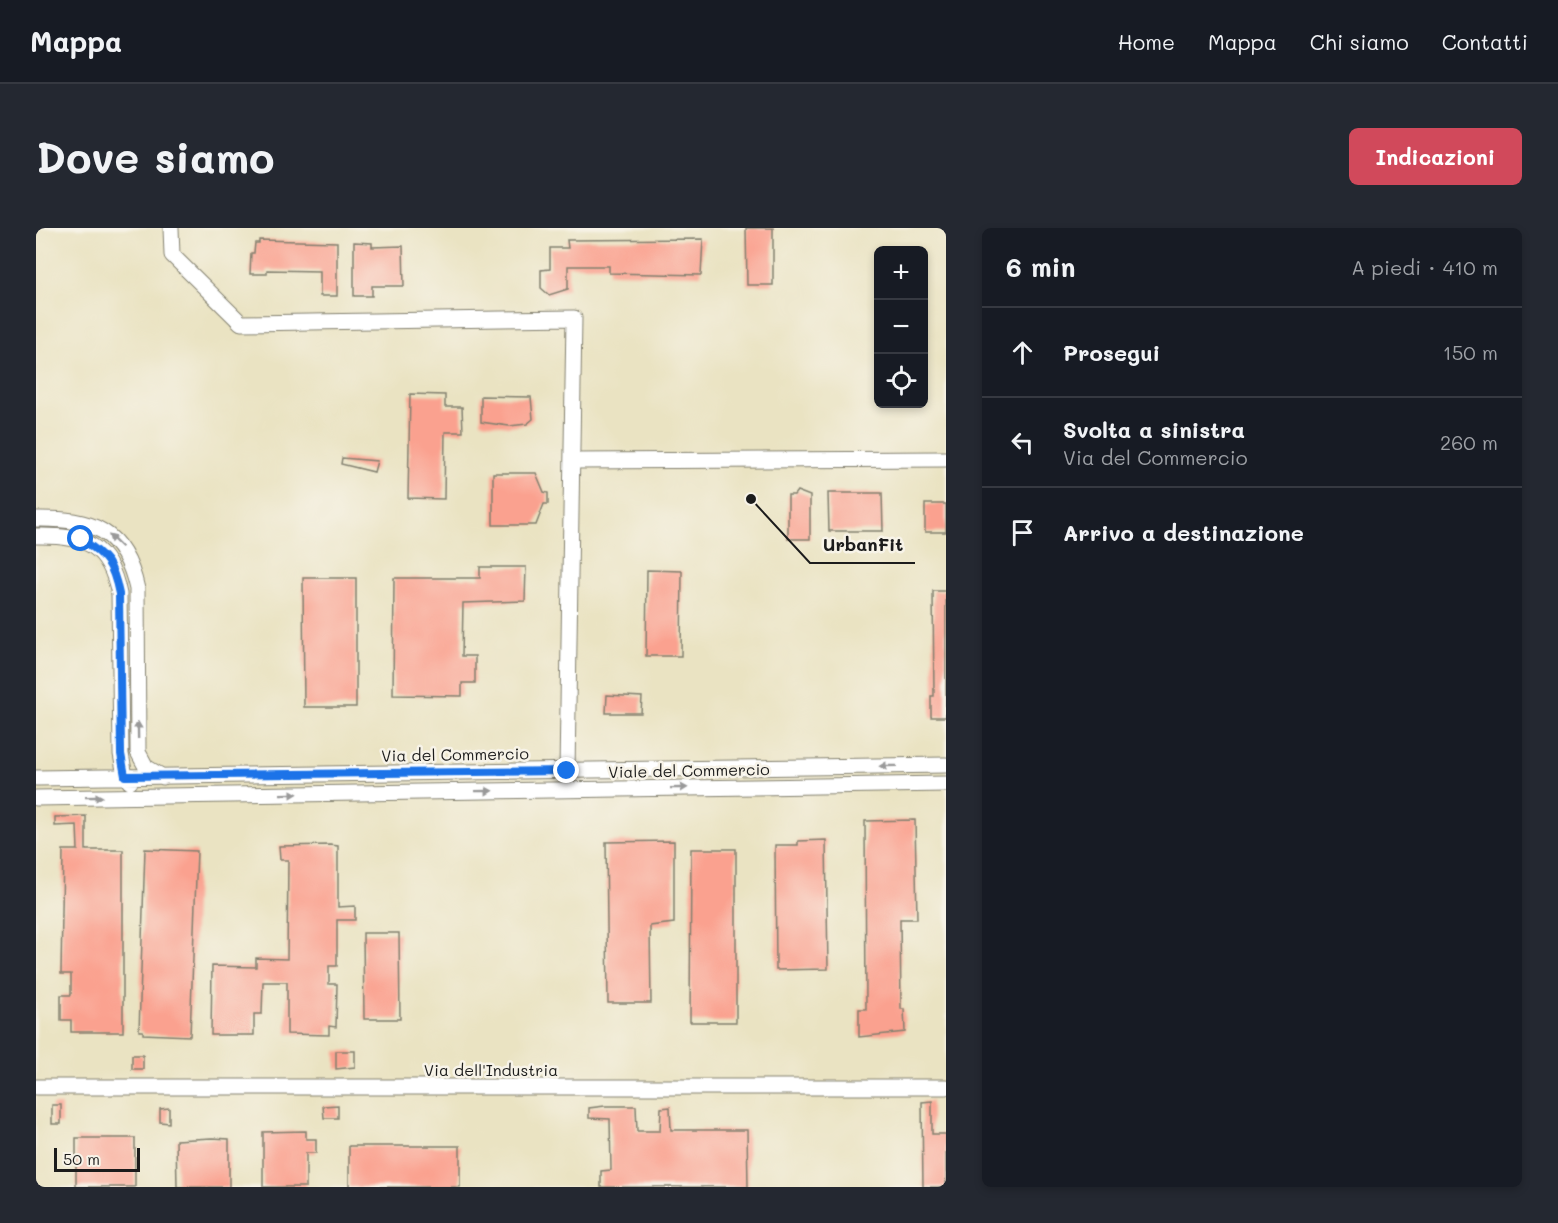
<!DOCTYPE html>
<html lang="it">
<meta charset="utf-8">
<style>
:root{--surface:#171b24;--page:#242831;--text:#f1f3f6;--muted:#9ea1a6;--line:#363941;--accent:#d1495b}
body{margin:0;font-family:Mali,sans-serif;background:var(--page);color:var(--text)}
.controls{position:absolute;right:18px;top:18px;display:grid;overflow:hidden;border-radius:9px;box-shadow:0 3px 9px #0003}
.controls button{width:54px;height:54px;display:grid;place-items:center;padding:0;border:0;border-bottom:2px solid var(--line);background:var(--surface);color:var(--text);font:30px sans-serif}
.scale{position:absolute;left:18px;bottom:15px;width:86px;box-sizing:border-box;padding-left:6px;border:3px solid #1c1c1c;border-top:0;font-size:16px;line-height:21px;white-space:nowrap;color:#1c1c1c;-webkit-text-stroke:4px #f7f3e8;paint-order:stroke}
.stop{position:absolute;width:18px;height:18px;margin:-14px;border:4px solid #1a73e8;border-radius:50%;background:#fff}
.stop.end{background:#1a73e8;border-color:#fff;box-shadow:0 2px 6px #0008}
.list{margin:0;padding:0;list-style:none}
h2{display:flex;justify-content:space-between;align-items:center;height:78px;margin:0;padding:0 24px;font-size:26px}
h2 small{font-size:20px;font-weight:400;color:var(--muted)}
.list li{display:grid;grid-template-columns:39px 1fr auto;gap:18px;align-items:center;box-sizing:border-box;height:90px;padding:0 24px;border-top:2px solid var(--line)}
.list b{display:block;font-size:22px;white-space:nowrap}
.list p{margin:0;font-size:20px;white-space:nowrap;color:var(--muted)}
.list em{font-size:20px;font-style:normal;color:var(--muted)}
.icon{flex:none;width:33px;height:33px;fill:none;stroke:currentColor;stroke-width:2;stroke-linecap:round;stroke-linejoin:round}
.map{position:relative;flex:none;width:910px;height:959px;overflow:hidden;border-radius:9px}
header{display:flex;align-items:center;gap:36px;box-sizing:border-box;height:84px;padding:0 30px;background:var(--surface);border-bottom:2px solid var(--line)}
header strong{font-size:28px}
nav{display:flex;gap:33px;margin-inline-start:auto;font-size:21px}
.intro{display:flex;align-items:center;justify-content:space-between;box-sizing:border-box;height:144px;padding:0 36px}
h1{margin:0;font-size:42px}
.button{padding:15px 27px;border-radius:9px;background:var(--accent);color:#fff;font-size:21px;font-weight:700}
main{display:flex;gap:36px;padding:0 36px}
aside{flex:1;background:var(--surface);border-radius:9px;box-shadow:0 3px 9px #0003}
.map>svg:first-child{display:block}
</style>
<header>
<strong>Mappa</strong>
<nav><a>Home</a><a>Mappa</a><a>Chi siamo</a><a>Contatti</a></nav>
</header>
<div class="intro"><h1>Dove siamo</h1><a class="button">Indicazioni</a></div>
<main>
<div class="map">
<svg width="910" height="959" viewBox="0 0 910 959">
<rect width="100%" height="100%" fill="#f7f3e8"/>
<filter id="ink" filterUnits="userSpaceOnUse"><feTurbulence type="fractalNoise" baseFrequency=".0167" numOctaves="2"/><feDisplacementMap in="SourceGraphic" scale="12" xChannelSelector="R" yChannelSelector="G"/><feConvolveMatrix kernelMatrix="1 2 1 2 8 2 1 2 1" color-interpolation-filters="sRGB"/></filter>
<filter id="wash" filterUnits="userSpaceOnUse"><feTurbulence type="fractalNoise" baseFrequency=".008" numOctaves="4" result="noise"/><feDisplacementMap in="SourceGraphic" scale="24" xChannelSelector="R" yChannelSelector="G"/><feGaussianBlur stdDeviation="1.35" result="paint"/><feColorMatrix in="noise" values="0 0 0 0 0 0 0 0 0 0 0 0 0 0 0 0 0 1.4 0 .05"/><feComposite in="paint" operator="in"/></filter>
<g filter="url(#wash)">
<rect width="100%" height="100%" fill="#eae3c2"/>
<g id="blocks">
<path fill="#faa18f" d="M 710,0 L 737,0 L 737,57 L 711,57 Z
M 667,11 L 665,47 L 573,45 L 573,38 L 532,38 L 532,61 L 513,67 L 505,60 L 505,42 L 514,41 L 514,20 L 532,20 L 531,12 Z
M 223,12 L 301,14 L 301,68 L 284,68 L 284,43 L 231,42 L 231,46 L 214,46 L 215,25 L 218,25 L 219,15 L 223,15 Z
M 318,14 L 336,15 L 336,19 L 367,18 L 368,58 L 336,58 L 336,68 L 318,68 Z
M 374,166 L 409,167 L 409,179 L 426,179 L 427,204 L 409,204 L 408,271 L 372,270 Z
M 445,168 L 495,169 L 497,191 L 491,196 L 473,198 L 445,194 Z
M 306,230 L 341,233 L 338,244 L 305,236 Z
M 457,245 L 500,245 L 508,264 L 512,265 L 512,276 L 508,276 L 500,297 L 457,297 Z
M 761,263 L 774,268 L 774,311 L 752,311 L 752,267 L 758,267 Z
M 792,265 L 846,265 L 847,303 L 793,303 Z
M 889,276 L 910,276 L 910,304 L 889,304 Z
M 444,339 L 490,339 L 489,373 L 427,375 L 426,428 L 439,428 L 439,455 L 426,455 L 426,468 L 357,467 L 358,350 L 444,350 Z
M 611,342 L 646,343 L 645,428 L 610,428 Z
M 267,350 L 320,350 L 320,479 L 268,479 Z
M 897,363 L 910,363 L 910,489 L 895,489 L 895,468 L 898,468 Z
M 571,467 L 606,469 L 605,485 L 570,485 Z
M 50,588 L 50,622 L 87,622 L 87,804 L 35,804 L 35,792 L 25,792 L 25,767 L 35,767 L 35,746 L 25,746 L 27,622 L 42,622 L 41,597 L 19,598 L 19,589 Z
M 879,592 L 881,691 L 864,691 L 865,781 L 868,781 L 869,804 L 823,809 L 823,781 L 830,781 L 829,593 Z
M 790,612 L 792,741 L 740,742 L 739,617 L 762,617 L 762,613 Z
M 638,613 L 638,695 L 614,698 L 615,775 L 572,775 L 570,614 Z
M 294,617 L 302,618 L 302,679 L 319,678 L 319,692 L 301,692 L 301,738 L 293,738 L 293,756 L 301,756 L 300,799 L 293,798 L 293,807 L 251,806 L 251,754 L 227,754 L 226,786 L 218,786 L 218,807 L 175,807 L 176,738 L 220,739 L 220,730 L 251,731 L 252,632 L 244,632 L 243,618 Z
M 109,621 L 161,623 L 154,808 L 107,806 L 107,803 L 103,803 Z
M 655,621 L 700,621 L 700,794 L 654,794 Z
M 327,705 L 363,705 L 364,791 L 328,791 Z
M 300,823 L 319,823 L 319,839 L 300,841 Z
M 96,827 L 107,827 L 107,841 L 96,841 Z
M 896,873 L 896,906 L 910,906 L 910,959 L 887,959 L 886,874 Z
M 16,877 L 25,877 L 25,896 L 16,896 Z
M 302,877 L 302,890 L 288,890 L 287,878 Z
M 569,878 L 600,878 L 601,903 L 624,903 L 625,880 L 634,879 L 635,902 L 711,902 L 712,959 L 565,959 L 565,943 L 575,942 L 574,891 L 553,890 L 553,880 Z
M 133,880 L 133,895 L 124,894 L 124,881 Z
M 270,903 L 270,911 L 280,911 L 280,925 L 270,925 L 270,959 L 227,959 L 227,904 Z
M 40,910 L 99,910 L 99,959 L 40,959 Z
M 176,910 L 193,911 L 193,959 L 141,959 L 140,912 Z
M 313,918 L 424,918 L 424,959 L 313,959 Z"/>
</g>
</g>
<g filter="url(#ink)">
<use href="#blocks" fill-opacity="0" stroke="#83806f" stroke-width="1.5"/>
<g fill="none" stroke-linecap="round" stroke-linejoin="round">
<defs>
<path id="minor" d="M 135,0 L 136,27 L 205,95 L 538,90 L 531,543
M 536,233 L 910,231
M 0,291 C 57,290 88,302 101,361 L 102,524 L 110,539 L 127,549
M 0,308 C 49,307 73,316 83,366 L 85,526 L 89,548 L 94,554
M 0,550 L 910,537
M 0,570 L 910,556
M 0,859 L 910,859"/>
</defs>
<use href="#minor" stroke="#83806f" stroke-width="17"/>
<use href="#minor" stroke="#fff" stroke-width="15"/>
</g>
<defs><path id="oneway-solid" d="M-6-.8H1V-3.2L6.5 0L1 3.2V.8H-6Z" transform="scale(1.5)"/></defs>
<g fill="#999">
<use href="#oneway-solid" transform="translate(79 313) rotate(-136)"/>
<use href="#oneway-solid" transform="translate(102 502) rotate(-91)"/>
<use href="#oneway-solid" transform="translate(852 538) rotate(179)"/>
<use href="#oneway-solid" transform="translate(643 560) rotate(-1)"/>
<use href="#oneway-solid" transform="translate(448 563) rotate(-1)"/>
<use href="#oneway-solid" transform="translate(253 566) rotate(-1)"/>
<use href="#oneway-solid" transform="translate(58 569) rotate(-1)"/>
</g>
</g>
<g fill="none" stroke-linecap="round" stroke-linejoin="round" filter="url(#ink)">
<path stroke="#1a73e8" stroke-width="8" d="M 45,311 C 71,328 77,336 83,366 L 85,526 L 89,548 L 531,543"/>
</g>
<g text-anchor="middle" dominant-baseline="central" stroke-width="5" stroke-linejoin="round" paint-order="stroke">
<g font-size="16" fill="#1c1c1c" stroke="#f7f3e8">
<text transform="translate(419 526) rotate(-1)">Via del Commercio</text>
<text transform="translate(653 542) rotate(-1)">Viale del Commercio</text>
<text x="455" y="841">Via dell'Industria</text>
</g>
</g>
<path fill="none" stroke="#1c1c1c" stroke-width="2" d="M715 271L774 335H879"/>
<circle fill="#1c1c1c" stroke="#f7f3e8" stroke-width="2" cx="715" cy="271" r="6"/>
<g font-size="18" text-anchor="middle" font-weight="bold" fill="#1c1c1c" stroke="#f7f3e8" stroke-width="5" stroke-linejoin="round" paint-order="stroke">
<text x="827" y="323">UrbanFit</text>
</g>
</svg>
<div class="controls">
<button>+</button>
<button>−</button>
<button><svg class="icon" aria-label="locate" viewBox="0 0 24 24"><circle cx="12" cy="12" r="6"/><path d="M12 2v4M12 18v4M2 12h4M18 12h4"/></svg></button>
</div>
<div class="scale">50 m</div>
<div class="stop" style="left:45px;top:311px"></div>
<div class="stop end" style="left:531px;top:543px"></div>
</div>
<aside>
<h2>6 min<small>A piedi · 410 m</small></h2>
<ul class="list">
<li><svg class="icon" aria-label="ahead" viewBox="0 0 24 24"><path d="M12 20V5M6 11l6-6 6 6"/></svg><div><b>Prosegui</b></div><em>150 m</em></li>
<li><svg class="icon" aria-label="left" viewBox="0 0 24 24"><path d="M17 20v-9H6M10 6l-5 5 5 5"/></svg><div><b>Svolta a sinistra</b><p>Via del Commercio</p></div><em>260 m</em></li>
<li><svg class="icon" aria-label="arrive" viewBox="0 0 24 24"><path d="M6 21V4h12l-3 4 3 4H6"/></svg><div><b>Arrivo a destinazione</b></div></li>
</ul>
</aside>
</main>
